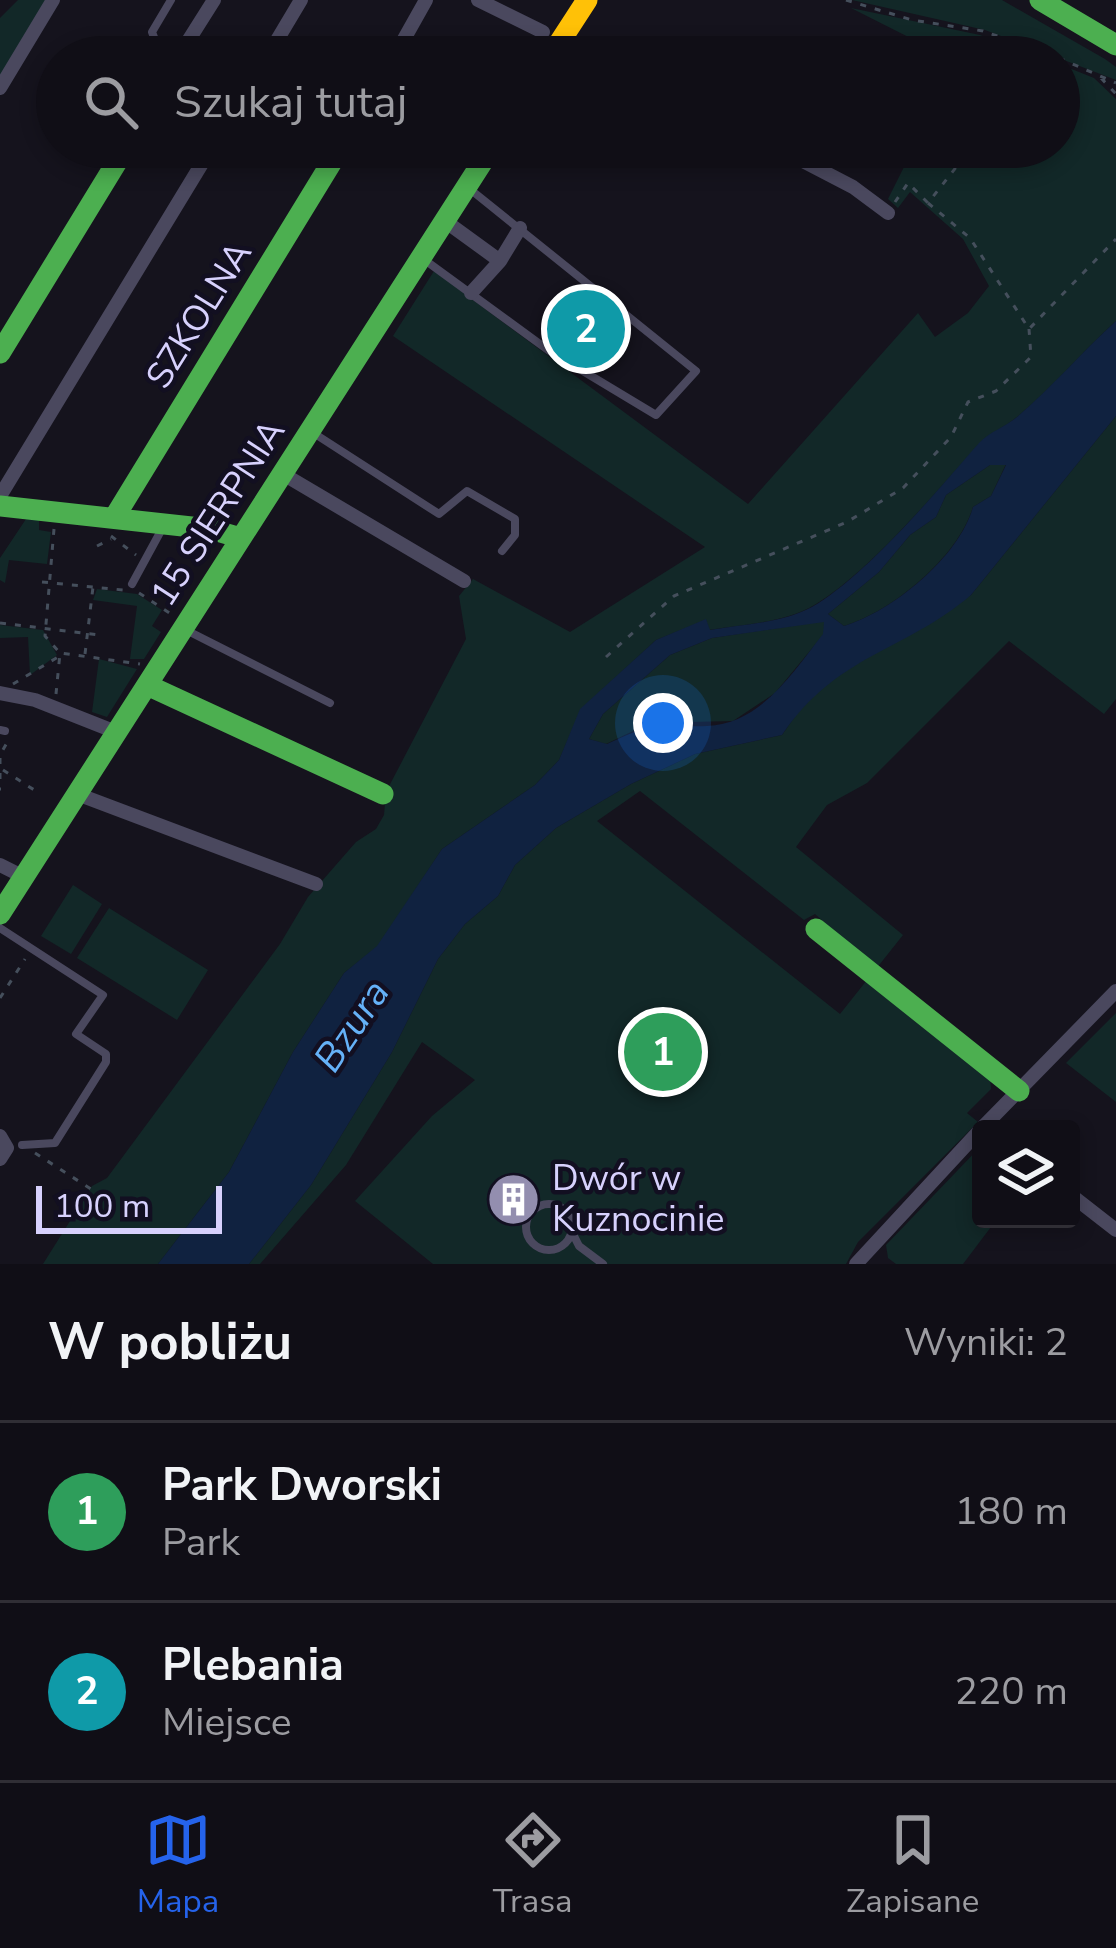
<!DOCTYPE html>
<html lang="pl">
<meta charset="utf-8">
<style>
:root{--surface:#100e16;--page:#1e1c23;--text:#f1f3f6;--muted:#9c9ca1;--line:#302e35;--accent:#2563eb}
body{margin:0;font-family:"Nunito Sans",sans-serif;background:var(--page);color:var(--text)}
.controls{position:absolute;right:36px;bottom:36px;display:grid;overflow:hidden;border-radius:12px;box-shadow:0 6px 18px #0003}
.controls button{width:108px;height:108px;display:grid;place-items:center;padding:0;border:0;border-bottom:3px solid var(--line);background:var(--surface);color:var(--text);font:60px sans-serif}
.scale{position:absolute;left:36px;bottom:30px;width:186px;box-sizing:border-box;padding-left:12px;border:6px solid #d7d1fd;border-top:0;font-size:33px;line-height:42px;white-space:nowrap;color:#d7d1fd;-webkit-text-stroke:9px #120f21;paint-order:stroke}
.you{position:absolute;left:663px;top:723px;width:42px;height:42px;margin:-30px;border:9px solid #fff;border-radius:50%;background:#1a73e8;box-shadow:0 0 0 18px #1a73e833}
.badge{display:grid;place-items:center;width:78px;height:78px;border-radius:50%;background:var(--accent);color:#fff;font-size:39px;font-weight:700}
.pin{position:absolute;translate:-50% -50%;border:6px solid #fff;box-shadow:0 3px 12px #0006}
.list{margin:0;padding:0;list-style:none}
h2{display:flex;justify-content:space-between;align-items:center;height:156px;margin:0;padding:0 48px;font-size:51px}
h2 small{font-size:39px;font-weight:400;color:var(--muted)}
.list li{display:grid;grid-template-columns:78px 1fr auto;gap:36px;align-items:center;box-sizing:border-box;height:180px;padding:0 48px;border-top:3px solid var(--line)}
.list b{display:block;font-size:45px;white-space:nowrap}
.list p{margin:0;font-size:39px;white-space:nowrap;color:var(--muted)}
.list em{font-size:39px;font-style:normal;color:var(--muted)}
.icon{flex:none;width:66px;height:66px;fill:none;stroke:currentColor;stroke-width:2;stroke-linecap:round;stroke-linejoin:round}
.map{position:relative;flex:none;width:1116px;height:1264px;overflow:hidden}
.search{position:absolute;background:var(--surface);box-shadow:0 6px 18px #0003;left:36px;right:36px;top:36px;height:132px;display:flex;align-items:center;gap:30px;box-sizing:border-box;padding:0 42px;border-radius:66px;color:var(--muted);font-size:45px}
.sheet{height:516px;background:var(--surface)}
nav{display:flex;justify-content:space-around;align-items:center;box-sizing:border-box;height:168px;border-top:3px solid var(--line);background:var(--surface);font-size:33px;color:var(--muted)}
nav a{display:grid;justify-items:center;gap:6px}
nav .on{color:var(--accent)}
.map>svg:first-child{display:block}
</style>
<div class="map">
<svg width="1116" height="1264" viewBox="0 0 1116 1264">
<rect width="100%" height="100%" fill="#15131d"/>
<path fill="#122828" d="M 18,0 L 47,0 L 0,80 L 0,18 Z
M 852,0 L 1002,0 L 1105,59 L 1116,67 L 1116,80 L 985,30 Z
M 851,8 L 980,35 L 1039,57 L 948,57 Z
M 1059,64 L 1094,78 L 1116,99 L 1116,321 C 1082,352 1052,388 1017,417 C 1005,427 989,433 979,444 C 938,490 869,572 816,604 C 786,623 743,624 709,630 L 706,620 L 656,640 L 581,709 L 559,760 L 535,785 L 442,849 L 378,946 L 344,973 L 293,1052 L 229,1172 L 158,1264 L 43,1264 L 92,1186 L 107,1178 L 280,944 L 308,897 L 356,842 L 376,829 L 384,815 L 386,792 L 466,639 L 459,596 L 473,579 L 570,632 L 705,547 L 393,336 L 434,271 L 748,504 L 918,313 L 935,337 L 968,313 L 989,286 L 963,239 L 910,192 L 898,208 L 888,199 L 914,147 L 1059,147 Z
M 1116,416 L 1116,699 L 1104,714 L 1009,641 L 867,783 L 827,805 L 796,847 L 903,935 L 876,969 L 815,914 L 804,920 L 640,791 L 597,821 L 840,1014 L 867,980 L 990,1077 L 991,1089 L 967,1113 L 978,1122 L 858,1242 L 846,1264 L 433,1264 L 355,1201 L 432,1116 L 475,1080 L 422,1042 L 346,1165 L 260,1264 L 249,1264 L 311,1185 L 392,1052 L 438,959 L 465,924 L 498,896 L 515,865 L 556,828 L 631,784 L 695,754 L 782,735 L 804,703 L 832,677 L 971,595 Z
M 1006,464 L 991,496 L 973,507 C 958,557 893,611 844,626 L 828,614 L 879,572 L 910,535 L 936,517 L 946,495 L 990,465 Z
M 26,519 L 39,520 L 39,530 L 51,532 L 47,564 L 9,560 L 5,583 L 0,580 L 0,558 Z
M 97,589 L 137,594 L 162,610 L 152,626 L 161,632 L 144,659 L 130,659 L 137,606 L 93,600 Z
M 824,621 L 824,634 L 775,693 L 733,721 L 650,723 L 606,744 L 589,739 L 603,714 L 670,655 L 712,638 Z
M 0,625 L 43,630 L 57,655 L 30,675 L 28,637 L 0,638 Z
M 99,659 L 137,669 L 107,717 L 92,712 Z
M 73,885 L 102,904 L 71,954 L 41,936 Z
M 109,908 L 208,970 L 177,1020 L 77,958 Z
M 1116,1013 L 1116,1102 L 1066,1063 Z
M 981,1146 L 981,1219 L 997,1219 L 963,1264 L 896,1264 L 888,1258 L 886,1245 Z"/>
<path fill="#102240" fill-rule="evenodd" d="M 1116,321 L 1116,416 L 971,595 C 904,652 837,654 782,735 L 695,754 L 631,784 L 556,828 L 515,865 L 498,896 L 465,924 L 438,959 L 392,1052 L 311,1185 L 249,1264 L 158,1264 L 229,1172 L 293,1052 L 344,973 L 377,946 L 442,849 L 535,785 L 559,760 L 580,709 L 656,640 L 706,619 L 710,630 C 744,624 787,623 817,604 C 871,570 937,491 979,443 C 989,432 1005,427 1017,417 C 1052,387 1082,352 1116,321 ZM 990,465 L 1006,465 L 991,496 L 973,507 C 959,557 893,611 844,626 L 828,614 L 879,572 L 910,535 L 936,517 L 946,495 ZM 824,622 L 823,634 C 793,672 761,724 707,726 C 656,728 657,720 607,744 L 589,739 L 603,714 L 670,655 L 712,638 Z"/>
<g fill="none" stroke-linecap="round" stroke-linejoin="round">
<path stroke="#454f5c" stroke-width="3" stroke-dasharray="6 9" stroke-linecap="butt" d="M 846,0 L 912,20 L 983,31 L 1057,57
M 1059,58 L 1116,83
M 1101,78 L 1116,94
M 895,202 L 908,183 L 928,203 L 972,147
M 928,203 L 970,238 L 1029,329 L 1116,239
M 54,529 L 45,636 L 60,653
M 111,536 L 136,555
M 97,546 L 111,539
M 42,582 L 123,590
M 139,593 L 171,614
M 0,623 L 99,635
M 85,654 L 93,587
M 606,657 L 674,596 L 847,522 L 903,488 L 951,437 L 968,402 L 996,391 L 1031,357 L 1029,329
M 13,684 L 58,657
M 56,694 L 60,653 L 140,664
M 3,770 L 39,793
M 0,779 L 0,755 L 8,741
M 0,789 L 1,789
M 0,998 L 25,959
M 35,1153 L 94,1191"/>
<path stroke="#4a485e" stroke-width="8" d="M 171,0 L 152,32 L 155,40 L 180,54
M 422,258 L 548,350 L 656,415 L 696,371 L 471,190
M 583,370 L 627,318
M 315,434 L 439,514 L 467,491 L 515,519 L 515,535 L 502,551
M 132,584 L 163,527
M 184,629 L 330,703
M 0,730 L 5,731
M 0,928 L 103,995 L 76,1034 L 106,1054 L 106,1062 L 55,1143 L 22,1145
M526 1227a23 23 0 1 1 46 0a23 23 0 1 1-46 0Z
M 572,1232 L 579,1246 L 603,1264"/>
<path stroke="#4a485e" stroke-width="14" d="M 478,0 L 543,32
M 562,38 L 600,57
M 178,57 L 214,0
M 267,57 L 301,0
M 394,57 L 426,0
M 0,88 L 53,0
M 776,147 L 853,187 L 888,213
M 445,221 L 500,261 L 471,293
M 500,261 L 520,228
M 283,474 L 464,581
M 0,496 L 212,147
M 0,693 L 35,700 L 116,732
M 77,794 L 316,884
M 0,865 L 24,877
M 981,1129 L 1116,991
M 0,1136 L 7,1148 L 0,1159
M 1071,1195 L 1116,1230
M 856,1264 L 981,1129"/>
<path stroke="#4caf50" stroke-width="21" d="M 1040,0 L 1116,45
M 0,353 L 126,147
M 0,506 L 210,529 L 241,538
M 114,518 L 341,147
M 147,685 L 383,794
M 0,914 L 492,147
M 816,929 L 1019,1091"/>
<path stroke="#ffc107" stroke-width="21" d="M 550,57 L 587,0"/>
</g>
<defs>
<symbol id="building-disc" viewBox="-11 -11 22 22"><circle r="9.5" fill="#938eaf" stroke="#120f21"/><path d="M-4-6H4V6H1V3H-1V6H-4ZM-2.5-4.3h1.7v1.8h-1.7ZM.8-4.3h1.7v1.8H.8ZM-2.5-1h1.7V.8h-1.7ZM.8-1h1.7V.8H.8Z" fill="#fff"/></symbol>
</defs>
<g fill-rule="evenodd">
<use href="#building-disc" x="484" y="1170" width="59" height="59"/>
</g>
<g text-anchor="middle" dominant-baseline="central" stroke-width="9" stroke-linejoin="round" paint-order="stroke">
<g font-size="36" fill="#d7d1fd" stroke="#120f21">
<text transform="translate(199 315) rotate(-58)">SZKOLNA</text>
<text transform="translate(218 513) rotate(-57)">15 SIERPNIA</text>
</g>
<g font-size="36" fill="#d7d1fd" stroke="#120f21" text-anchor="start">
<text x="552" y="1178">Dwór w<tspan x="552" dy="41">Kuznocinie</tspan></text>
</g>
<g font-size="39" font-style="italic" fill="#65b1f7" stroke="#120f21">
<text transform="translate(352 1026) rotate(-56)">Bzura</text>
</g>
</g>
</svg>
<div class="controls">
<button><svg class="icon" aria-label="layers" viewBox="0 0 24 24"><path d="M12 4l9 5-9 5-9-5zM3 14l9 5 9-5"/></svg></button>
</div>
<div class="scale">100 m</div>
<div class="you"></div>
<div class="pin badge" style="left:663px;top:1052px;background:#2e9e5b">1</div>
<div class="pin badge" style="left:586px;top:329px;background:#0f9aa8">2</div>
<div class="search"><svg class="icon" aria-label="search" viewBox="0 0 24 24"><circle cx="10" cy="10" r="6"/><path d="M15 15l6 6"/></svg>Szukaj tutaj</div>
</div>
<section class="sheet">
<h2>W pobliżu<small>Wyniki: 2</small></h2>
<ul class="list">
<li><span class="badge" style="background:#2e9e5b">1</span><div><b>Park Dworski</b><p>Park</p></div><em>180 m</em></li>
<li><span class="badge" style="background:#0f9aa8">2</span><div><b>Plebania</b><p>Miejsce</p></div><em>220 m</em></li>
</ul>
</section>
<nav>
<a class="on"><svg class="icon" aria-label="map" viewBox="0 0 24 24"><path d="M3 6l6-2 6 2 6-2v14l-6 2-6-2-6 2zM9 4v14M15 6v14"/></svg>Mapa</a>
<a><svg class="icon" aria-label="directions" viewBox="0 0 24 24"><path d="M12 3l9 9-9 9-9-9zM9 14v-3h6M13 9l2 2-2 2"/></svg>Trasa</a>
<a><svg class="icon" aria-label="saved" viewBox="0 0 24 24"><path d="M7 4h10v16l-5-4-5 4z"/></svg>Zapisane</a>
</nav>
